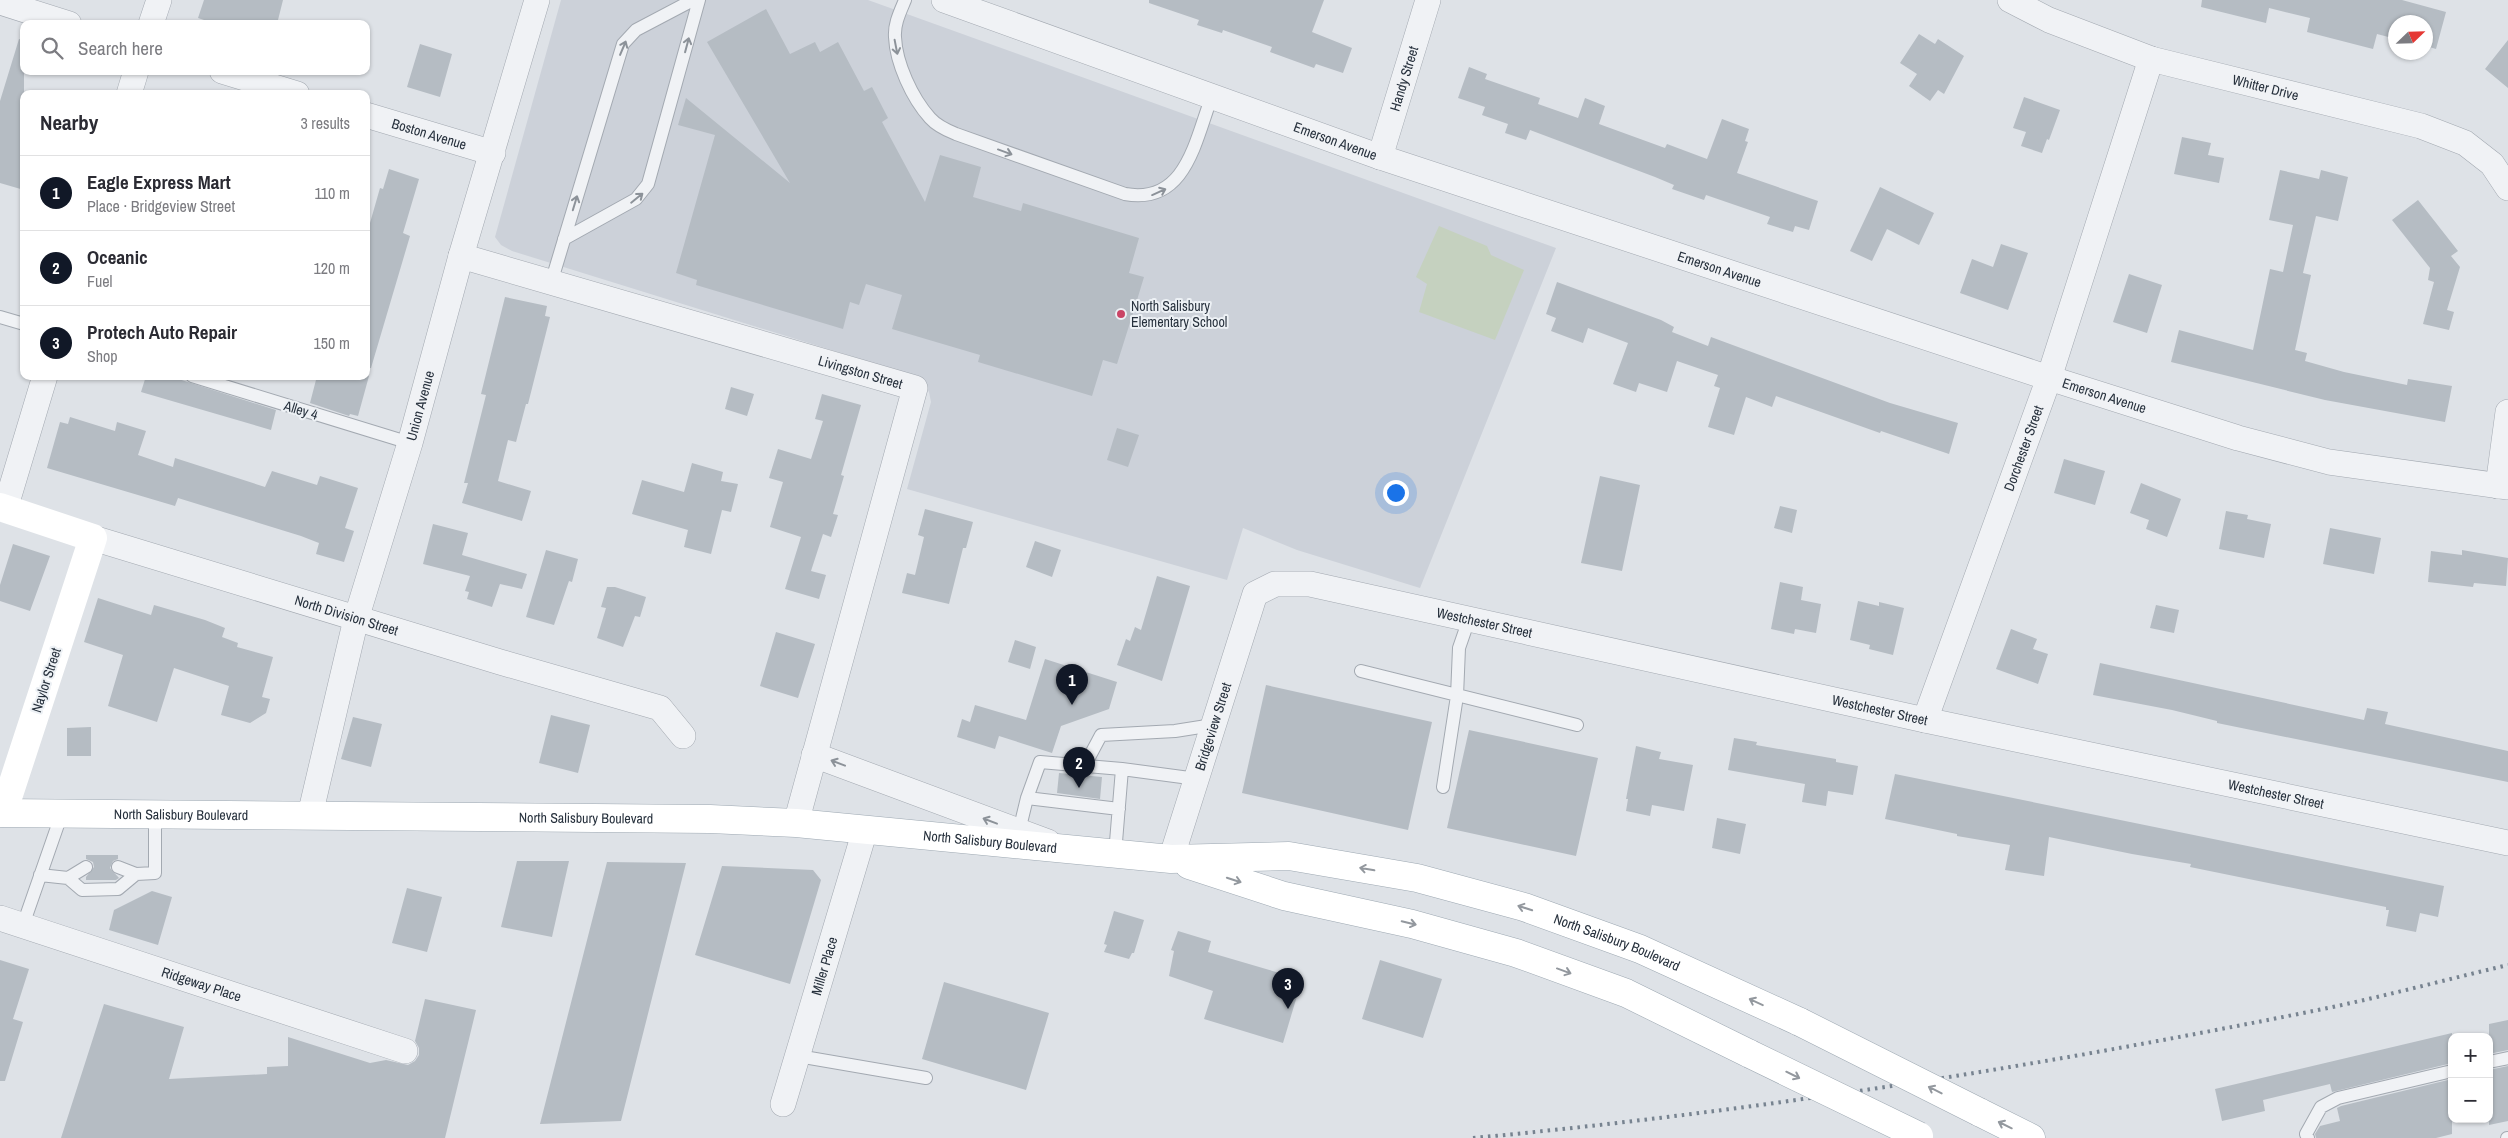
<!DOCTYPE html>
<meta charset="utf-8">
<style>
:root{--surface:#fff;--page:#f2f2f3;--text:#2b2b33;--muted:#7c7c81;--line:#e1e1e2;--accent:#111827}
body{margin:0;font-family:"Archivo Narrow",sans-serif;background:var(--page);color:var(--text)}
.controls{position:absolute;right:15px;bottom:15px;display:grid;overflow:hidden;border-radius:10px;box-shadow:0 1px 4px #0004}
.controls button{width:45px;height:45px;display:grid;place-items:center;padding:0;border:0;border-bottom:1px solid var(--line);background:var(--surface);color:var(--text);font:25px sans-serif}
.compass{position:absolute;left:2388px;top:15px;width:45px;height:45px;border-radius:50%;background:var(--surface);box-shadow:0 1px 4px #0004;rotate:67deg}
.you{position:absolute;left:1395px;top:492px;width:18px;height:18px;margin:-12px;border:4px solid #fff;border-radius:50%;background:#1a73e8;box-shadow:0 0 0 8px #1a73e833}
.badge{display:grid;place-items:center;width:32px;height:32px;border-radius:50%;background:var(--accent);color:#fff;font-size:16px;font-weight:700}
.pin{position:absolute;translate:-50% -41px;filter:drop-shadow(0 1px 2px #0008)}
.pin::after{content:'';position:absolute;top:26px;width:18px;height:15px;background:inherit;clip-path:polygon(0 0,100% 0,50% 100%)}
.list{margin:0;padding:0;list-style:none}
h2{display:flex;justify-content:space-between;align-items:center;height:65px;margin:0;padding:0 20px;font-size:21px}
h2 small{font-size:16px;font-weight:400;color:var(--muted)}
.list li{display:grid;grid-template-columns:32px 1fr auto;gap:15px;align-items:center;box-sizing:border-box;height:75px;padding:0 20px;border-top:1px solid var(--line)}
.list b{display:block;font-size:19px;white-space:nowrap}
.list p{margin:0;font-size:16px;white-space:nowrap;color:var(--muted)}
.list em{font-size:16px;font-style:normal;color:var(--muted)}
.icon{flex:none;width:28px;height:28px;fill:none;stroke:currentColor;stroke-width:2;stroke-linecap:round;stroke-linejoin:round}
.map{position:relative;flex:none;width:2508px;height:1138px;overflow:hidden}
.search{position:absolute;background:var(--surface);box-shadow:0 1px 4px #0004;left:20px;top:20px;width:350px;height:55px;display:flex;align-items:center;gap:12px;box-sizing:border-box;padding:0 18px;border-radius:10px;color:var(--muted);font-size:19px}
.panel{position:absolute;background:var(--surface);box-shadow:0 1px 4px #0004;left:20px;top:90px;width:350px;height:290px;border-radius:10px}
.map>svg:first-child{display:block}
</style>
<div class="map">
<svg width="2508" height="1138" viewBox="0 0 2508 1138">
<rect width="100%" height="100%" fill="#dee2e7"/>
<path fill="#ccd1d9" d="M 561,0 L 868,0 L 1556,248 L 1420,588 L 1297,550 L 1243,528 L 1227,580 L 907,489 L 931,402 L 929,392 L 924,383 L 915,376 L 512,251 L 501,245 L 495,237 Z"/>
<path fill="#c5d1bf" d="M 1439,226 L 1487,246 L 1491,255 L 1524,270 L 1495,340 L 1419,312 L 1427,284 L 1416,277 Z"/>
<path fill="#b5bcc3" d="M 204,0 L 283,0 L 277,24 L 203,24 L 204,20 L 198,18 Z
M 1149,0 L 1324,0 L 1312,32 L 1352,48 L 1343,73 L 1316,64 L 1314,68 L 1270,52 L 1272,47 L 1223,30 L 1222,33 L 1197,25 L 1199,20 L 1149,3 Z
M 2202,0 L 2402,0 L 2446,12 L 2436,49 L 2426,46 L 2426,22 L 2396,22 L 2396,39 L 2377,34 L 2373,49 L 2307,32 L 2310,18 L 2269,8 L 2266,23 L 2201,7 Z
M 766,9 L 790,54 L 815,42 L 820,52 L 838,42 L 864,91 L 872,87 L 888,118 L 882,122 L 925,202 L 940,155 L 981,167 L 973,197 L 1021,211 L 1023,203 L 1139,238 L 1129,273 L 1144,277 L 1134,310 L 1117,364 L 1103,360 L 1092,396 L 978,362 L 980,355 L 892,329 L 902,295 L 866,284 L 859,305 L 850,302 L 843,329 L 696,285 L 697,280 L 676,273 L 715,135 L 678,125 L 686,98 L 790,183 L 707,42 Z
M 1919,34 L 1935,44 L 1938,39 L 1964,56 L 1944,94 L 1938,90 L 1930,101 L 1909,86 L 1917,74 L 1900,63 Z
M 19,39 L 24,40 L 24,190 L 0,183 L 0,101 Z
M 2508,40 L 2508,88 L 2485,69 Z
M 420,44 L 452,54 L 440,97 L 407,87 Z
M 1469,67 L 1487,74 L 1485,79 L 1540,98 L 1538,104 L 1578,118 L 1585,98 L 1605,106 L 1599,124 L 1665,148 L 1667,144 L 1707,159 L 1722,119 L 1749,129 L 1745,141 L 1748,142 L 1737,173 L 1818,201 L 1809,230 L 1795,226 L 1793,232 L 1767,224 L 1770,217 L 1706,195 L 1704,200 L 1672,189 L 1674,185 L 1655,177 L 1530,130 L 1526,140 L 1505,133 L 1508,124 L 1482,115 L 1485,107 L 1458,98 Z
M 2024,97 L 2060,110 L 2049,140 L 2047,139 L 2042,153 L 2021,146 L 2026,132 L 2013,128 Z
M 2182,137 L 2211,143 L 2208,155 L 2224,158 L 2219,183 L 2174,174 Z
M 389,169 L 419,179 L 403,233 L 410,236 L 371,368 L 366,368 L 366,237 L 380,188 L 383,189 Z
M 2280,170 L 2319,179 L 2321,170 L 2348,177 L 2338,221 L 2316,216 L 2303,273 L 2311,275 L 2295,350 L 2307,353 L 2305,361 L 2344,372 L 2407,385 L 2408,379 L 2452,386 L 2445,422 L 2325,400 L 2171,362 L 2179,330 L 2253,350 L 2270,269 L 2283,272 L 2293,225 L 2269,220 Z
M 1880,187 L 1934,213 L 1919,245 L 1887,229 L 1872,261 L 1850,251 Z
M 2418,200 L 2458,251 L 2451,256 L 2460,267 L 2447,310 L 2454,312 L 2449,330 L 2423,324 L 2434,282 L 2428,280 L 2430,268 L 2392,220 Z
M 2001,244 L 2028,253 L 2008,310 L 1960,293 L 1972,259 L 1993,267 Z
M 2129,274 L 2162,285 L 2147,333 L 2113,322 Z
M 1557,282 L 1661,320 L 1674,327 L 1672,332 L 1708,346 L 1711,337 L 1890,403 L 1958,423 L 1949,454 L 1881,431 L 1880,433 L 1776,396 L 1772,407 L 1746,397 L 1734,435 L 1708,427 L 1720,388 L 1714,386 L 1718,375 L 1677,361 L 1667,392 L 1639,383 L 1636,392 L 1613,384 L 1628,343 L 1588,328 L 1583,343 L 1551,331 L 1556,318 L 1546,314 Z
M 505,297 L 547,306 L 545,316 L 550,317 L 528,404 L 526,404 L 516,442 L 508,440 L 498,481 L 531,491 L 522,521 L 462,503 L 468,483 L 464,483 L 486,395 L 481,394 Z
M 146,376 L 169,376 L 276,410 L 271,430 L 141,392 Z
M 317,376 L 369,376 L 358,416 L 350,414 L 349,416 L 310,403 Z
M 731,387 L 754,394 L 747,416 L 725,409 Z
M 822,394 L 861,405 L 841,475 L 844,476 L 833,514 L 838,515 L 831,537 L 823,534 L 811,571 L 826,575 L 819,599 L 785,589 L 801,537 L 770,527 L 783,482 L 769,478 L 778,449 L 811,459 L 823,421 L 815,419 Z
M 70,417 L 115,431 L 117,422 L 146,431 L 138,455 L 173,467 L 175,458 L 265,487 L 272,471 L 317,485 L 320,476 L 358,488 L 345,528 L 354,531 L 344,562 L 316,554 L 319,543 L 301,536 L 178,498 L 175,506 L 47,468 L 60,422 L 68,424 Z
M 1117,428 L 1139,435 L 1128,467 L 1107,460 Z
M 2064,459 L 2105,471 L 2095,505 L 2054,493 Z
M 692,463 L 723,472 L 721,481 L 738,484 L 731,512 L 722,510 L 711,554 L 684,547 L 688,530 L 632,514 L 642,480 L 684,492 Z
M 1600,476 L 1640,485 L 1622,571 L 1581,563 Z
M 2141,483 L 2181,499 L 2167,537 L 2146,529 L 2149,520 L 2130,513 Z
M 1780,506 L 1797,510 L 1792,533 L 1774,528 Z
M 925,509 L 973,522 L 966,548 L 963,548 L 949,604 L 902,593 L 907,573 L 915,575 L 924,537 L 918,535 Z
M 2226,511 L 2248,515 L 2247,519 L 2271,524 L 2264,558 L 2219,549 Z
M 433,524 L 468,533 L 462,555 L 527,574 L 522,589 L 500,584 L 492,607 L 467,599 L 469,592 L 465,591 L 470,576 L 423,564 Z
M 2330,528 L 2381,538 L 2374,574 L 2323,564 Z
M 1035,541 L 1061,550 L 1052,577 L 1026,567 Z
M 13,544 L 50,556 L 30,611 L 0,601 L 0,585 Z
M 546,550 L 578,559 L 572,582 L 569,581 L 554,625 L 526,617 Z
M 2462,550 L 2508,558 L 2506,586 L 2474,583 L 2473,587 L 2428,582 L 2431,551 L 2462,555 Z
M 1157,576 L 1190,586 L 1162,681 L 1117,665 L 1126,639 L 1130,641 L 1135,627 L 1141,630 Z
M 1780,582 L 1803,587 L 1801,600 L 1821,604 L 1816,633 L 1795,629 L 1794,634 L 1771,629 Z
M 607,587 L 615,587 L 646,597 L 640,617 L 635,616 L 623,647 L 597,638 L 606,608 L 601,607 Z
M 98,598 L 151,615 L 154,605 L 205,620 L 225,628 L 222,637 L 238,643 L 237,647 L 273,657 L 262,697 L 270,699 L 266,713 L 250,723 L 221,715 L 229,686 L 174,668 L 157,722 L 108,706 L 123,655 L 84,642 Z
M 1858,601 L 1879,606 L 1879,602 L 1904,608 L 1893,655 L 1869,649 L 1870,645 L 1850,640 Z
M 2156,605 L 2179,610 L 2174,633 L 2150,628 Z
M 2011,629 L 2037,639 L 2033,649 L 2048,654 L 2038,684 L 1996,669 Z
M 776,632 L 815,644 L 798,698 L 760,686 Z
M 1015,640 L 1036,647 L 1030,669 L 1008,662 Z
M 1045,659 L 1117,682 L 1109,709 L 1061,726 L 1052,753 L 999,736 L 995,749 L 957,737 L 962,719 L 970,722 L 975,705 L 1026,720 Z
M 2100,663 L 2364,720 L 2367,708 L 2388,712 L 2385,724 L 2508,751 L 2508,782 L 2217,723 L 2217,721 L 2172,710 L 2093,695 Z
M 1266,685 L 1432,722 L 1408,830 L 1242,793 Z
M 551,715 L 590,725 L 578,773 L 539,763 Z
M 353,717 L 382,724 L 371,767 L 341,759 Z
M 91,727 L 91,756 L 67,756 L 67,728 Z
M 1469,730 L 1598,758 L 1576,856 L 1447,828 Z
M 1734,738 L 1757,742 L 1756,745 L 1836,759 L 1836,762 L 1858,766 L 1853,795 L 1828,791 L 1826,806 L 1802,802 L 1805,784 L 1728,770 Z
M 1636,746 L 1661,752 L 1659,759 L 1693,765 L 1684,811 L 1652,805 L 1650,816 L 1626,811 L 1628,799 L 1626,799 Z
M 1059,773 L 1102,777 L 1100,799 L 1057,793 Z
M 1895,774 L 2444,886 L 2438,917 L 2420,913 L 2416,932 L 2386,926 L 2389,910 L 2386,910 L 2386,907 L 2190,867 L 2191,864 L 2132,854 L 2049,837 L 2044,876 L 2005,870 L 2010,845 L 1957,836 L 1957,834 L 1885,819 Z
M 1717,818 L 1746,824 L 1740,854 L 1712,848 Z
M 86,855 L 118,855 L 118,859 L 113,861 L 110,868 L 119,878 L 116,880 L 86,880 L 86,877 L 94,867 L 93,862 L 86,859 Z
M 517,861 L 569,861 L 552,937 L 501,927 Z
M 607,862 L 686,863 L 621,1121 L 540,1124 Z
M 722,866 L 813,870 L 821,880 L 790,984 L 695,955 Z
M 407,888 L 442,897 L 427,952 L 392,943 Z
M 152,891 L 172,897 L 158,945 L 109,930 L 114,910 Z
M 1114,911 L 1144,920 L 1134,953 L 1132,953 L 1129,959 L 1104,952 L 1107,945 L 1104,944 Z
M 1178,931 L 1211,941 L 1208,952 L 1286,975 L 1282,991 L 1297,996 L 1283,1043 L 1204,1019 L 1213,991 L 1169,976 L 1174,951 L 1171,950 Z
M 0,960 L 29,969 L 13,1019 L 23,1022 L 5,1081 L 0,1081 Z
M 1380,960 L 1442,979 L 1423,1038 L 1362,1019 Z
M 944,982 L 1049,1013 L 1026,1090 L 922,1059 Z
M 425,999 L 476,1010 L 445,1138 L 61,1138 L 104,1004 L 184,1027 L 169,1079 L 267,1074 L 267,1067 L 288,1066 L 288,1037 L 370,1063 L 386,1060 L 408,1065 L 415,1061 L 419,1055 L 419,1048 L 415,1041 Z
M 2508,1020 L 2508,1050 L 2489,1054 L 2489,1024 Z
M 2452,1033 L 2452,1063 L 2332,1092 L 2330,1084 L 2263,1100 L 2265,1111 L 2222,1121 L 2215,1089 Z
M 2508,1066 L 2508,1121 L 2489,1125 L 2489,1070 Z
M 2452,1079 L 2452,1134 L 2436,1138 L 2316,1138 L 2315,1134 L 2320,1126 L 2340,1121 L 2337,1108 L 2341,1106 Z"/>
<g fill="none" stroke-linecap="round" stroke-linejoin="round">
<defs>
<path id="lane" d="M 905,0 C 900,12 894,24 895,37 C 896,63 912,98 930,118 C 937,126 946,130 956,134 L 1125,194 C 1186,205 1195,141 1212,96
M 564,239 L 636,199 L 648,184 L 699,0
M 551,283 L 623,44 L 636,30 L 693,0
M 0,317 L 24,324
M 192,376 L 410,443
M 1361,671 L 1577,725
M 1085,765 L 1101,735 L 1175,731 L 1213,725
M 1122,769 L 1197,779
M 1443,787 L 1457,696 L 1459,648 L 1469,619
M 1027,798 L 1119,809
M 1019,831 L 1027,798 L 1040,762 L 1122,769 L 1115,854
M 118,867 L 136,874 L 155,873 L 155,814
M 40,875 L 68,878 L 86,867
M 68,878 L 82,890 L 118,889 L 136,874
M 23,925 L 62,813
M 798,1056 L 926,1078
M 2489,1062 L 2508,1058
M 2308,1138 L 2306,1134 L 2321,1107 L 2338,1098 L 2452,1071
M 2507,1138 L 2508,1138"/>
<g id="street">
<path id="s1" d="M 944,0 L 1380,157 L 2049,378 L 2238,438 L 2329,462 L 2508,487"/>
<path id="s2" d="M 2010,0 L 2049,20 L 2151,59 L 2421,126 L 2465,143 L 2492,164 L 2508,188"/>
<path d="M 0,2 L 69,24"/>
<path d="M 151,24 L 159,0"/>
<path d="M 222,71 L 297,94"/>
<path d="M 129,94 L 136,71"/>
<path id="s3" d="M 366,115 L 493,153"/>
<path id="s4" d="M 1380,157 L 1428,0"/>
<path id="s5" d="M 461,256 L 915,388 L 796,823"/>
<path d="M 2498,486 L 2508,412"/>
<path d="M 5,509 L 45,376"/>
<path id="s6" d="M 93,538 L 500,662 L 660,708 L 683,736"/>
<path id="s7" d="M 1925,720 L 2049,378 L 2151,59"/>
<path d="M 814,755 L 1048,842"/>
<path id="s8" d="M 310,815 L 356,619 L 410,443 L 461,256 L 537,0"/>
<path id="s9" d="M 1171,859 L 1255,594 L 1275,584 L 1310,584 L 1925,720 L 2508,843"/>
<path id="s10" d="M 0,918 L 405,1051"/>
<path id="s11" d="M 783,1104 L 865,830"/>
</g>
<g id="primary">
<path id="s12" d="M 0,813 L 710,819 L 796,823 L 1171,859 L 1289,856 L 1417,878 L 1524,907 L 1640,949 L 1800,1022"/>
<path d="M 1189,865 L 1284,896 L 1412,924 L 1516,953 L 1626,993 L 1750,1054"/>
<path d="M 1979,1112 L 2031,1138"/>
</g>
</defs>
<use href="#lane" stroke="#a3a9b1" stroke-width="14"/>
<use href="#street" stroke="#a3a9b1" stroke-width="26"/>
<use href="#primary" stroke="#9da8b2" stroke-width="29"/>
<use href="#lane" stroke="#f0f2f5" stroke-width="12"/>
<use href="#street" stroke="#f0f2f5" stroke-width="25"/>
<path stroke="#fff" stroke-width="28" d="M 0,507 L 93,538 L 3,813"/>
<use href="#primary" stroke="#fff" stroke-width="28"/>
<path stroke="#778390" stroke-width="4" stroke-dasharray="2.5 5" stroke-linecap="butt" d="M 1473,1138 C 1751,1112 2028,1068 2303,1013 C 2371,1000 2440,981 2508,965"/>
<defs>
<path id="primary-bridge" d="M 1800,1022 L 1979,1112
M 1750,1054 L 1919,1136"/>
</defs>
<use href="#primary-bridge" stroke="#9da8b2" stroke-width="29" stroke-linecap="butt"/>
<use href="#primary-bridge" stroke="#fff" stroke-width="28"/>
</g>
<defs><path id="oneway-shaft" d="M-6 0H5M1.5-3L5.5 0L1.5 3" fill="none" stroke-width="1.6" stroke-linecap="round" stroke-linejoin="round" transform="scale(1.25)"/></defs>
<g stroke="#8c9299">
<use href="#oneway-shaft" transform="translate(687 45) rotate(-75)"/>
<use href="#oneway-shaft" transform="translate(896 47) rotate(79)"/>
<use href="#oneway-shaft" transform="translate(623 48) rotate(-67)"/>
<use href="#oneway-shaft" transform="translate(1005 152) rotate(20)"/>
<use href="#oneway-shaft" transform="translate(1159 192) rotate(-24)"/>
<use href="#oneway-shaft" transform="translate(637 198) rotate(-39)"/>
<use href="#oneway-shaft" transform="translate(575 203) rotate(-73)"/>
<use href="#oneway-shaft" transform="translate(838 763) rotate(-159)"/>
<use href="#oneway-shaft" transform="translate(990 821) rotate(-159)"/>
</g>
<g stroke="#93989e">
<use href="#oneway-shaft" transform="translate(1367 869) rotate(-170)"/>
<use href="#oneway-shaft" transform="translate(1234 880) rotate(18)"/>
<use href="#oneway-shaft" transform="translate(1525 908) rotate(-162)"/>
<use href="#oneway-shaft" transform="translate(1409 923) rotate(13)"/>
<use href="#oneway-shaft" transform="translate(1564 971) rotate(20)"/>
<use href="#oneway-shaft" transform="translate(1756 1002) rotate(-155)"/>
<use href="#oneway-shaft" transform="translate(1793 1075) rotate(26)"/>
<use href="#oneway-shaft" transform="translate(1935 1090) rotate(-153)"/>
<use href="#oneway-shaft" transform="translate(2005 1125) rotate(-154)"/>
</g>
<circle fill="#ca4566" stroke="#edf1f5" stroke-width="2" cx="1121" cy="314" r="5"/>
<g text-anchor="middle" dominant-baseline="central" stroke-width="4" stroke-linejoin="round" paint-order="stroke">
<g font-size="14" fill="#27313d" stroke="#edf1f5">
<text stroke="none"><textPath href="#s4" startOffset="82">Handy Street</textPath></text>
<text stroke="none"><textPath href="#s2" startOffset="271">Whitter Drive</textPath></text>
<text stroke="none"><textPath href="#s3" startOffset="66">Boston Avenue</textPath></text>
<text stroke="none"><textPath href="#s1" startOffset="416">Emerson Avenue</textPath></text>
<text stroke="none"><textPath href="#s1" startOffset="821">Emerson Avenue</textPath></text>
<text stroke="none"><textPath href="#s5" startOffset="416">Livingston Street</textPath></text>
<text stroke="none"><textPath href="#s1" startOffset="1226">Emerson Avenue</textPath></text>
<text stroke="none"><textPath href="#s8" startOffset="424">Union Avenue</textPath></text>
<text transform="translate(301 410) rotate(17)">Alley 4</text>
<text stroke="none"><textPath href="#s7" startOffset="289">Dorchester Street</textPath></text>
<text stroke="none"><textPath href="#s6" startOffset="265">North Division Street</textPath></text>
<text stroke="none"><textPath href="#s9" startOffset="514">Westchester Street</textPath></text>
<text transform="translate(46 680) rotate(-72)">Naylor Street</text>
<text stroke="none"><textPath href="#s9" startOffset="919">Westchester Street</textPath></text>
<text stroke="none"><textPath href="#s9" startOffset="139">Bridgeview Street</textPath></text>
<text stroke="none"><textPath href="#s9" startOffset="1324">Westchester Street</textPath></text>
<text stroke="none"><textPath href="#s12" startOffset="181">North Salisbury Boulevard</textPath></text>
<text stroke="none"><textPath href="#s12" startOffset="586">North Salisbury Boulevard</textPath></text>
<text stroke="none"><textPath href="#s12" startOffset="991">North Salisbury Boulevard</textPath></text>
<text stroke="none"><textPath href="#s12" startOffset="1631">North Salisbury Boulevard</textPath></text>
<text stroke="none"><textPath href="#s11" startOffset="144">Miller Place</textPath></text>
<text stroke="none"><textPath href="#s10" startOffset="212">Ridgeway Place</textPath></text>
</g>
<g font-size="14" fill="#27313d" stroke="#edf1f5" text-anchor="start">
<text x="1131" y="306">North Salisbury<tspan x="1131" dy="16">Elementary School</tspan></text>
</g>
</g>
</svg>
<div class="controls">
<button>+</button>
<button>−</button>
</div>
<svg class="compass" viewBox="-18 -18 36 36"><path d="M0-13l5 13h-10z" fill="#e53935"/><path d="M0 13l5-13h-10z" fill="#7c7c81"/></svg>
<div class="you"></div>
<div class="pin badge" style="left:1072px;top:705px">1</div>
<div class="pin badge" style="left:1079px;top:788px">2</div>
<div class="pin badge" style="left:1288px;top:1009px">3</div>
<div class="search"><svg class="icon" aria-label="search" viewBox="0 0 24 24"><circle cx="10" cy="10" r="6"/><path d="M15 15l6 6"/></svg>Search here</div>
<section class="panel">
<h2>Nearby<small>3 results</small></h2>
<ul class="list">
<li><span class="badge">1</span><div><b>Eagle Express Mart</b><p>Place · Bridgeview Street</p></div><em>110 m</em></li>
<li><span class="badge">2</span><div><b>Oceanic</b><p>Fuel</p></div><em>120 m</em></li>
<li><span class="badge">3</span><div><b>Protech Auto Repair</b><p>Shop</p></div><em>150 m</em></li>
</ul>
</section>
</div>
